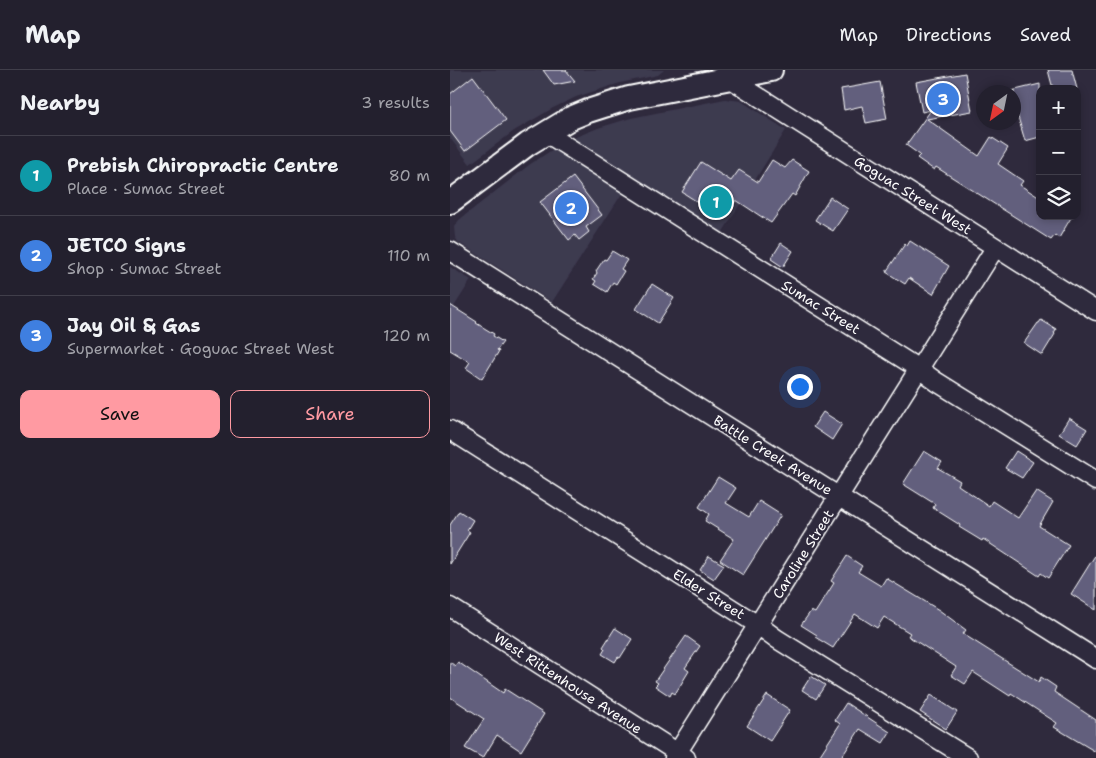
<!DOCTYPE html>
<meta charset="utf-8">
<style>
:root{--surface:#23202e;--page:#2f2d3a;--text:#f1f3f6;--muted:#a3a3aa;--line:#403e4a;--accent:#ff9aa2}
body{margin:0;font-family:"Shantell Sans",sans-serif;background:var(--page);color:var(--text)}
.controls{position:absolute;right:15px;top:15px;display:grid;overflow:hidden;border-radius:10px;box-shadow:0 2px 8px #0003}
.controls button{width:45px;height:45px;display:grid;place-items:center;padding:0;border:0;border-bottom:1px solid var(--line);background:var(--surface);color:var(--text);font:25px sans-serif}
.compass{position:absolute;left:526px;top:15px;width:45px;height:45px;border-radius:50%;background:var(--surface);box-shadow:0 2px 8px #0003;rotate:213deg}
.you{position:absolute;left:349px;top:316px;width:18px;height:18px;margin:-12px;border:4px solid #fff;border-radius:50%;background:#1a73e8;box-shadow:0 0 0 8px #1a73e833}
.badge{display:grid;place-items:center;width:32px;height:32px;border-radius:50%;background:var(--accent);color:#fff;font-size:16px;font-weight:700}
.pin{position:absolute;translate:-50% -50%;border:2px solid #fff;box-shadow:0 1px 5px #0006}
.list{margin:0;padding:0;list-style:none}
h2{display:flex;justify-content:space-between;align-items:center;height:65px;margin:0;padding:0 20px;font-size:21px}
h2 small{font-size:16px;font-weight:400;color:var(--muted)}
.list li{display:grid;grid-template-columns:32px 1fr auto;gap:15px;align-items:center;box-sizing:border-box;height:80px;padding:0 20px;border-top:1px solid var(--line)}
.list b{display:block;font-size:19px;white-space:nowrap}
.list p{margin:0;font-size:16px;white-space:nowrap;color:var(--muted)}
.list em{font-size:16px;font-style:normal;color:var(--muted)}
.actions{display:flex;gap:10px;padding:15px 20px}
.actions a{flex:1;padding:11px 0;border:1px solid var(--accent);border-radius:10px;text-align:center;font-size:18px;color:var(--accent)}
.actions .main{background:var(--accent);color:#111}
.icon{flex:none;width:28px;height:28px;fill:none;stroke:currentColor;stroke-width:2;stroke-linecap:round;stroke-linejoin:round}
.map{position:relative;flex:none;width:646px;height:688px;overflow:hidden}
header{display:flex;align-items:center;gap:30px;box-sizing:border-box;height:70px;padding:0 25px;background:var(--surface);border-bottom:1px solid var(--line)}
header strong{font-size:24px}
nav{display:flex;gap:28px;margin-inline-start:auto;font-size:18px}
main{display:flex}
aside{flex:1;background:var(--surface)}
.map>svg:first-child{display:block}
</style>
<header>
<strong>Map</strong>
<nav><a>Map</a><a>Directions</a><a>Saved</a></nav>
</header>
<main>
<aside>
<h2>Nearby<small>3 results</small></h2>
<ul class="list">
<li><span class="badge" style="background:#0f9aa8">1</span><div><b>Prebish Chiropractic Centre</b><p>Place · Sumac Street</p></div><em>80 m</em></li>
<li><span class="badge" style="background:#3f7fe0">2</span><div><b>JETCO Signs</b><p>Shop · Sumac Street</p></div><em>110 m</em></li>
<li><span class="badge" style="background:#3f7fe0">3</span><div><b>Jay Oil &amp; Gas</b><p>Supermarket · Goguac Street West</p></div><em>120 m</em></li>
</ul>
<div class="actions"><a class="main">Save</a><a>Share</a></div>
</aside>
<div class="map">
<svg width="646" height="688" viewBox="0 0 646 688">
<rect width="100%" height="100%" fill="#2f2a3d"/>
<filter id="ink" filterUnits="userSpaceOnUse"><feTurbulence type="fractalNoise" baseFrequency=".02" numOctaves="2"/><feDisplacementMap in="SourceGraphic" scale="10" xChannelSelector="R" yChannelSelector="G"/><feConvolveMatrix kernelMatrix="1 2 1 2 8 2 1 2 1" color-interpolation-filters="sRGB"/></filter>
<g filter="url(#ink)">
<path fill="#3e3a50" d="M 0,0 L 214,0 L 208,5 L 170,13 L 126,27 L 103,38 L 64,61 L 20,94 L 0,68 Z
M 275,29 L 291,31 L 336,60 L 269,168 L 116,71 L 148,58 L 181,48 Z
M 108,76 L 175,119 L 102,232 L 8,172 L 5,167 L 4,157 L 9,150 L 79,95 Z
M 0,197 L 21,210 L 0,243 Z"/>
<path fill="#625f7d" stroke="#fff" d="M 93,0 L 116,0 L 125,11 L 104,15 Z
M 598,0 L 622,0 L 627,19 L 603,19 Z
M 515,3 L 522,41 L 477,49 L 529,86 L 541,67 L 558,78 L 548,94 L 573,111 L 570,115 L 590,128 L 590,146 L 622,146 L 609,168 L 605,165 L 601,170 L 486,97 L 484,100 L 467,88 L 470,85 L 456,75 L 481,40 L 472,42 L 466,12 Z
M 23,6 L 56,50 L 15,81 L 0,61 L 0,24 Z
M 430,12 L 437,49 L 416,53 L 412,36 L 394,40 L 391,19 Z
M 590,14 L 590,67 L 575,71 L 564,33 L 564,22 L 557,22 Z
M 322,90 L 335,98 L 342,90 L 359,101 L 345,126 L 342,124 L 321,153 L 286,130 L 274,149 L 232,122 L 251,92 L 281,111 L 289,100 L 308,112 Z
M 123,107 L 152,145 L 136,157 L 139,162 L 129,170 L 125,165 L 119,170 L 90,132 Z
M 380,127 L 398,139 L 383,161 L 365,150 Z
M 460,171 L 499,196 L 483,224 L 459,208 L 455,214 L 436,202 L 455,174 L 457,176 Z
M 331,173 L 343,181 L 333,197 L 321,189 Z
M 162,181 L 177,190 L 171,199 L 174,201 L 166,214 L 163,212 L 157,222 L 144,214 L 146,211 L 143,209 L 147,203 L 146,201 L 154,189 L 156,190 Z
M 202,214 L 224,228 L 208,253 L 186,239 Z
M 0,235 L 27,252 L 26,253 L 44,264 L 43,266 L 53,272 L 47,280 L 49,281 L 32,309 L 16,298 L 20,292 L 0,280 Z
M 591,250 L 606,259 L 604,263 L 605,264 L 592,285 L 574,273 L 588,253 L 589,253 Z
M 373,342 L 392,354 L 382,370 L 363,357 Z
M 619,348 L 637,359 L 627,375 L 609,364 Z
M 474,381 L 492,392 L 488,398 L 510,411 L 508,415 L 539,436 L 542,431 L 568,448 L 586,421 L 603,432 L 589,456 L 619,475 L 598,508 L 591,503 L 589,506 L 533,469 L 532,471 L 509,457 L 510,455 L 483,438 L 485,434 L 453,414 Z
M 566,381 L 583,392 L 572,408 L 555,398 Z
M 268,407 L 286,418 L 276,433 L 299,447 L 309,431 L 331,445 L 293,505 L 270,490 L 284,469 L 255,451 L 259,444 L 249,437 Z
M 9,441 L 23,450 L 17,460 L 20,462 L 0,494 L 0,455 Z
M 646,484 L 646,540 L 621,524 Z
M 259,486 L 274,495 L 264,509 L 250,500 Z
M 397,486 L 412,496 L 408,502 L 431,516 L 436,508 L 489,540 L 516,560 L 513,564 L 565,597 L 589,612 L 591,607 L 606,617 L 604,622 L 646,650 L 646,682 L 604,657 L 607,653 L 561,623 L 560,626 L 523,602 L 515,614 L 501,605 L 506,597 L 458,566 L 460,563 L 434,547 L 427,558 L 405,544 L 383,578 L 365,567 L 367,565 L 351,555 L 361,541 L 365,543 L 384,513 L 381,511 Z
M 165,558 L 182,569 L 170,588 L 168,587 L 165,592 L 152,584 L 155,579 L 153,577 Z
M 236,566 L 250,576 L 235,598 L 239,601 L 225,624 L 222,622 L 220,626 L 205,616 L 208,613 L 205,611 Z
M 0,592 L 5,596 L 8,592 L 53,623 L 55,619 L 94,644 L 71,681 L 47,665 L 33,688 L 15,678 L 34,649 L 0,627 Z
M 361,606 L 375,615 L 366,629 L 352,620 Z
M 317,625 L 340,640 L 320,671 L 297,656 Z
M 481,625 L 507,642 L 496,659 L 470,642 Z
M 396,633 L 440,662 L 433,673 L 410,659 L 391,688 L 368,688 L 390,654 L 385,650 Z"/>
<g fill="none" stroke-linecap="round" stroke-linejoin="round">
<defs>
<path id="minor" d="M 273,4 L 646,241
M 96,63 L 469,299 L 487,312 L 646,411
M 0,181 L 646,589
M 0,360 L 308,555 L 327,569 L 518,688
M 0,537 L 236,688
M 224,688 L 545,178"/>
<path id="major" d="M 0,132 L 78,74 L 121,48 L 138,41 L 179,28 L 321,0"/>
</defs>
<use href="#minor" stroke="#fff" stroke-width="21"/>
<use href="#major" stroke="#fff" stroke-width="26"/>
<use href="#minor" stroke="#2f2a3d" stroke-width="18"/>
<use href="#major" stroke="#2f2a3d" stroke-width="22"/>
</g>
</g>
<g text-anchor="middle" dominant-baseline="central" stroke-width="4" stroke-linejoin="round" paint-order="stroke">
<g font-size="14" fill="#fff" stroke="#2f2a3d">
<text transform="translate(463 125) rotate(32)">Goguac Street West</text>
<text transform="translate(371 237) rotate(32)">Sumac Street</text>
<text transform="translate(323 385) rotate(32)">Battle Creek Avenue</text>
<text transform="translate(353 484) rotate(-58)">Caroline Street</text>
<text transform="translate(259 524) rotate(32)">Elder Street</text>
<text transform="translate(118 613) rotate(33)">West Rittenhouse Avenue</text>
</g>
</g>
</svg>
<div class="controls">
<button>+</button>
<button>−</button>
<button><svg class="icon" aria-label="layers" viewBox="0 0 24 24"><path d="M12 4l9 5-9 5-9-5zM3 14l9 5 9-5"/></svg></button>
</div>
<svg class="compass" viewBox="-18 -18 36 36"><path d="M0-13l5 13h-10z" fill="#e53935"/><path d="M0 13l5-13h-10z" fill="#a3a3aa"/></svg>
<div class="you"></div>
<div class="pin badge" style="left:266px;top:132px;background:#0f9aa8">1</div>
<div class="pin badge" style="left:121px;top:138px;background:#3f7fe0">2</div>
<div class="pin badge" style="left:493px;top:29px;background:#3f7fe0">3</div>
</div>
</main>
